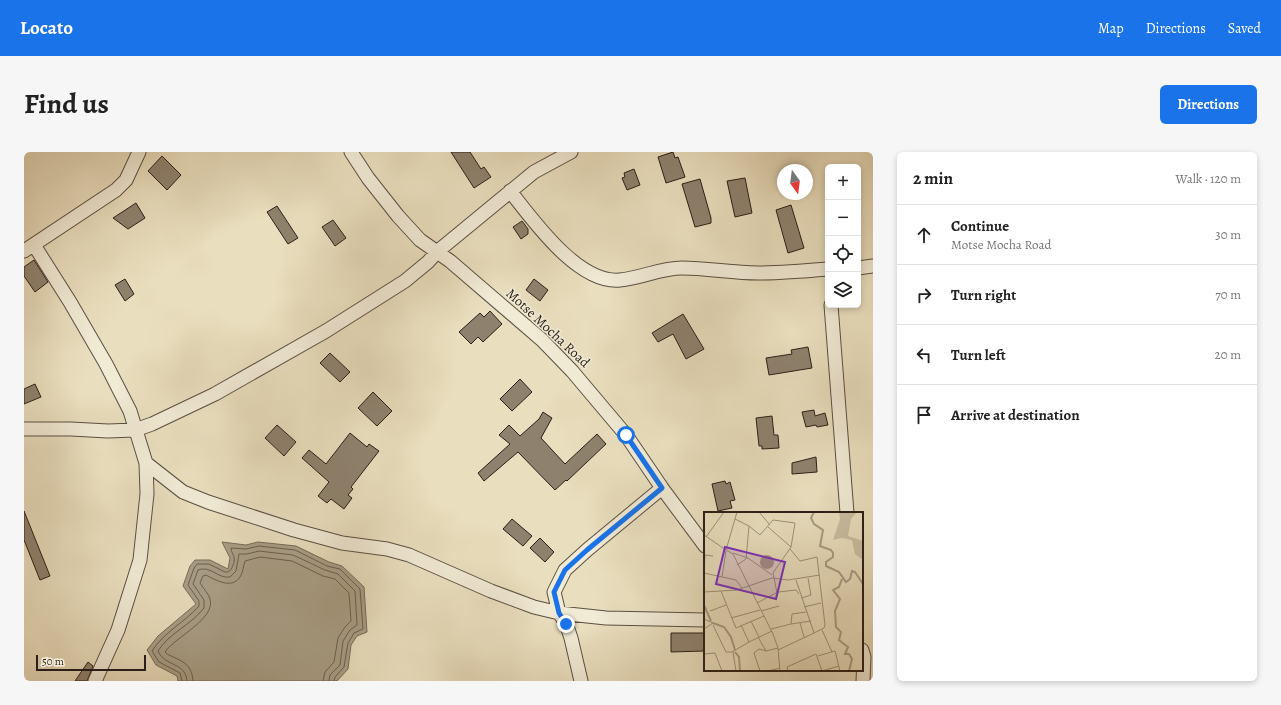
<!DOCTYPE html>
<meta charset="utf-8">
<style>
:root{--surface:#fff;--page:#f6f6f6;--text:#222;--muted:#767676;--line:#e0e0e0;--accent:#1a73e8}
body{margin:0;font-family:Alegreya,serif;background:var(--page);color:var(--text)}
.controls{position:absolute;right:12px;top:12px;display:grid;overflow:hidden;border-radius:6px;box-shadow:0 2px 6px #0003}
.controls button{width:36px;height:36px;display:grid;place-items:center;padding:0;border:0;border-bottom:1px solid var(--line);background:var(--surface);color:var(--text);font:20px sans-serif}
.compass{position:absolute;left:753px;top:12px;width:36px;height:36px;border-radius:50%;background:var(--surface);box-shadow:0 2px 6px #0003;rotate:166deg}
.scale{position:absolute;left:12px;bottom:10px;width:110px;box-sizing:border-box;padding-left:4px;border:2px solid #2b1f17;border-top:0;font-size:11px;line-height:14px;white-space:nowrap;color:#2b1f17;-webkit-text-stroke:3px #f1ead5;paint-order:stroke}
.stop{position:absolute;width:12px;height:12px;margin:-9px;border:3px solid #1a73e8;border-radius:50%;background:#fff}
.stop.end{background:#1a73e8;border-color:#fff;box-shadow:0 1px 4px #0008}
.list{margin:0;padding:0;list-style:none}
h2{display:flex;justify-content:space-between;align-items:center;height:52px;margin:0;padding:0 16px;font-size:17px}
h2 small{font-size:13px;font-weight:400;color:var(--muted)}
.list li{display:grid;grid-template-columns:26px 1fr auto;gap:12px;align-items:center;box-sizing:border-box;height:60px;padding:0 16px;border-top:1px solid var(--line)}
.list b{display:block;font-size:15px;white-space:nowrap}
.list p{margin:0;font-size:13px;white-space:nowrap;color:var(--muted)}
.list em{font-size:13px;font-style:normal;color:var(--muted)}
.icon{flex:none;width:22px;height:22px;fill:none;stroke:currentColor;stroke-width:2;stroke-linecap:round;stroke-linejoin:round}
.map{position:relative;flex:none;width:849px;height:529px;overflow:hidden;border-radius:6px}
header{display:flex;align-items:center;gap:24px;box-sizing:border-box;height:56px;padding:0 20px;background:var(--accent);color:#fff}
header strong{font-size:19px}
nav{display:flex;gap:22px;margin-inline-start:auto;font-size:14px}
.intro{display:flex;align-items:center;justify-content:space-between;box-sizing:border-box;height:96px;padding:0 24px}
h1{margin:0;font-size:28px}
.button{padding:10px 18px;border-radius:6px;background:var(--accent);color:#fff;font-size:14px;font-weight:700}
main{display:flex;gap:24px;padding:0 24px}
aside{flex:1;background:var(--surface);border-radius:6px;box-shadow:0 2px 6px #0003}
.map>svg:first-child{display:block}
</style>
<header>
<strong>Locato</strong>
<nav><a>Map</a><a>Directions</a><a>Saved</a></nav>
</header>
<div class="intro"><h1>Find us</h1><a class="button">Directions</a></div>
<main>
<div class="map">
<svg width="849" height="529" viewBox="0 0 849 529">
<rect width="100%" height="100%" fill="#e9debe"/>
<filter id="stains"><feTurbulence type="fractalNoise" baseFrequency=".005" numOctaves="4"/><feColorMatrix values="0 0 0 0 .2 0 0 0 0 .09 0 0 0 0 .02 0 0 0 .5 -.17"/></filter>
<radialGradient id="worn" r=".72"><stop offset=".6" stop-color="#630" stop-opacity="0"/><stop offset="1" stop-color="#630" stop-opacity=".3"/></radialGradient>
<path fill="#a89d85" stroke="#766b59" d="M 198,390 L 222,393 L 234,390 L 272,394 L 305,410 L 318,414 L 340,435 L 343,480 L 333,484 L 327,493 L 324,517 L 313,529 L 154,529 L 153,524 L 132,513 L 123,498 L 134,484 L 172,452 L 159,434 L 166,414 L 171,408 L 186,408 L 204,417 L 206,406 Z"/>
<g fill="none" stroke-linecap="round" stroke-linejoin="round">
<path stroke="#6a5e4e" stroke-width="1" d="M 158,529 L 156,521 L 135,510 L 128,499 C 140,480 161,470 175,454 L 175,449 L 164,433 L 170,416 L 173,412 L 185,412 L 201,420 L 204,420 C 208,418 211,410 210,405 C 209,401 207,400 207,396 L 222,397 L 235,394 L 271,398 L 303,414 L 316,417 L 336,437 L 339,477 L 330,481 L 324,491 L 320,515 L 311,525 L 310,529
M 163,529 C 162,510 141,515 134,499 C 145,481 167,473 180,456 L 180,448 L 169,432 L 174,418 C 186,413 194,427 206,425 L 212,419 L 215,402 L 223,402 L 235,399 L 269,403 L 301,418 L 314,422 L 331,439 L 333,473 L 326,478 L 319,489 L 316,513 L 306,523 L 305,529
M 169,529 C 168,511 157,509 143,502 L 141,500 C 151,485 192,467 186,447 C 184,441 179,436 176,431 L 179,424 L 182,423 C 193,429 211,439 218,421 C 219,417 220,413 221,409 L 236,405 L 268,409 L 299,424 L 311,427 L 325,441 L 327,469 L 321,475 L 314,486 L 310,510 L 301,520 L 299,529"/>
</g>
<path fill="#8e826e" stroke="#2b1f17" d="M 427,0 L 446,0 L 457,17 L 460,15 L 467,25 L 450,36 Z
M 649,0 L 651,6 L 654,5 L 661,25 L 642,31 L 634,5 Z
M 138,4 L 157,23 L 143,38 L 124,19 Z
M 610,17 L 616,33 L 603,38 L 598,26 L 601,25 L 600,21 Z
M 721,26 L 728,61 L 711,65 L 703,29 Z
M 676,27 L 687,66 L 687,71 L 671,75 L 658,32 Z
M 112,51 L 121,66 L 104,77 L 89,66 Z
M 767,53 L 780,96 L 764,101 L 752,58 Z
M 253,54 L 274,86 L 264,92 L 243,60 Z
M 309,68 L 322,86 L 311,94 L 298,75 Z
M 498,69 L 504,77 L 504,82 L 497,87 L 489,75 Z
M 10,108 L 24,130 L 11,140 L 0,124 L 0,115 Z
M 101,127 L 110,142 L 101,149 L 91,133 Z
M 510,127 L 524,138 L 516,149 L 502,138 Z
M 466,159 L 478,172 L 459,190 L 454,185 L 447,192 L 435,180 L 456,161 L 460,165 Z
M 659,162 L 680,197 L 662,207 L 649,182 L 634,190 L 628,181 Z
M 784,195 L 788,216 L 745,223 L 742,206 L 768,202 L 767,198 Z
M 306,201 L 326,220 L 316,230 L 296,211 Z
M 496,227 L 508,240 L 488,259 L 476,247 Z
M 11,232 L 17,245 L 0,252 L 0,237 Z
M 349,240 L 368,259 L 353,274 L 334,256 Z
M 790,258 L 791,264 L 801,261 L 804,273 L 793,275 L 792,273 L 782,275 L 778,260 Z
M 519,260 L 528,266 L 517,286 L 541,312 L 573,282 L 582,292 L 543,329 L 542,328 L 531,338 L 494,300 L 460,329 L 454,321 L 486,292 L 475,283 L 485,273 L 496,284 L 515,267 Z
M 748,264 L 750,283 L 754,283 L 755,296 L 738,297 L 738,294 L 735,294 L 732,266 Z
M 253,273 L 272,290 L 260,304 L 241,286 Z
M 326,281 L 343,295 L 345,292 L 355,299 L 327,335 L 329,337 L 324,343 L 328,346 L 320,357 L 307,347 L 303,351 L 294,344 L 305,330 L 278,306 L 285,298 L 302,312 Z
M 792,305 L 793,320 L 768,322 L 768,311 Z
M 701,329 L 702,332 L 706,330 L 711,348 L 706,349 L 708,356 L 694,359 L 688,332 Z
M 0,359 L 26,424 L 16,428 L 0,388 Z
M 488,367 L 508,384 L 499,394 L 479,377 Z
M 516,386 L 530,400 L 521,410 L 506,396 Z
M 647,481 L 681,481 L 681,499 L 647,500 Z
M 64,510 L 69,514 L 63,529 L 51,529 Z"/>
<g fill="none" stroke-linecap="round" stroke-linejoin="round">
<defs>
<path id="street" d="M 327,0 L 344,26 L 374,64 L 396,88 L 426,109 L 518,188 L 548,219 L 602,283 L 638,336 L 681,394
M 486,39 C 509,68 554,132 596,128 C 617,126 637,116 658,116 C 683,116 709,121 734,121 C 757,121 781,119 804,117
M 10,93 L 46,150 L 82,212 L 106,259 L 122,311 L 123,342 L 116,408 L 94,478 L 71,529
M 0,99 L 92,38 L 102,28 L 115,0
M 834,116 L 849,114
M 807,153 L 823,361
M 0,277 L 47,277 L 84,279 L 111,278 L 128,272 L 191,242 L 302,179 L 381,129 L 404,110 L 414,99 L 510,20 L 547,0
M 122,311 L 159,340 L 184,350 L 270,378 L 318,391 L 363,397 L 385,403 L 467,439 L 510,455 L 535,461 L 582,466 L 681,468
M 838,498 L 840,505 L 839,529
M 557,529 L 547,486 L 542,471 L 535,461 L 530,440 L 541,418 L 563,398 L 638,336"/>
</defs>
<use href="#street" stroke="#5a4f41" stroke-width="15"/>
<use href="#street" stroke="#f1ead5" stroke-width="13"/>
</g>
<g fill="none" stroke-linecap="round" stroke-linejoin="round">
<path stroke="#1a73e8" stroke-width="5" d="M 542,472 L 535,461 L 530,440 L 541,418 L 563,398 L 638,336 L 602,283"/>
</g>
<g text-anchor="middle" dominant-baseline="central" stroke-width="3" stroke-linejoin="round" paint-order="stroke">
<g font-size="14" fill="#2b1f17" stroke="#f1ead5">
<text transform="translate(524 176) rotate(43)">Motse Mocha Road</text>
</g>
</g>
<g transform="translate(680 360)">
<rect width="159" height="159" fill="#e9debe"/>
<path d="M 135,0 L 153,0 L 147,7 L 144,24 L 159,29 L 159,48 L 151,42 L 148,28 L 138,26 L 129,28 L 136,7 Z" fill="#c9bea2"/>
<path d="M56 50a7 7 0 1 1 14 0a7 7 0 1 1-14 0Z" fill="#a89d85"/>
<path fill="none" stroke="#a89d85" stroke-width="2" d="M 110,0 L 107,6 L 110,12 L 119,18 L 116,34 L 127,38 L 129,41 L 129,45 L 122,50 L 122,54 L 135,60 L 142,70 L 146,67 L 148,59 L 151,60 L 159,72M 138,67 L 135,75 L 129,78 L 136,87 L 131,99 L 132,115 L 137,120 L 135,128 L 144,135 L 141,142 L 145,142 L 148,147 L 145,159M 0,93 L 7,109M 9,111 L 20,115 L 27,125 L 31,138M 31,140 L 35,145 L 36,159"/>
<path fill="none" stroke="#9d927b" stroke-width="1" d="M 33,0 L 22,38 L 29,42 L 69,122 L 74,136 L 76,159M 55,0 L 66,13M 31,7 L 45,14 L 42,47 L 33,53M 45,14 L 56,23 L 69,8 L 91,11 L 87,35 L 69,61 L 73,81M 64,15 L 87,35M 0,23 L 22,38M 2,25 L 20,0M 86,37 L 96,49 L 113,45 L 121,113 L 120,116 L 110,121M 29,41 L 44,46 L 68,63M 0,61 L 32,68 L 38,76M 0,61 L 1,43 L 9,44M 18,65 L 22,39M 17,79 L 32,116 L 60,104M 0,80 L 33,78 L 68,66 L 84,68 L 116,63M 97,86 L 107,83 L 104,66M 53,91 L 74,80 L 92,78 L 95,82M 100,95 L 117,91M 6,99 L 22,93M 57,99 L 75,94M 27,106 L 56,98M 0,107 L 9,111 L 0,117M 47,109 L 55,125M 96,111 L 100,125M 87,112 L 107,109M 9,113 L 22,140 L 28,140 L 45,130M 37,113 L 45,130 L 68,119M 67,117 L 87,112 L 88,102 L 102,100M 118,118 L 128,140M 54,125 L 62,139 L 74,136M 74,138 L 110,121 L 92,68M 29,140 L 32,159M 0,142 L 11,141 L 18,159M 114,144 L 131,139 L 136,159M 56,159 L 50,141 L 55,137 L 62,139M 64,159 L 76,156M 84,159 L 83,155 L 112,142 L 118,159M 118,159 L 135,154"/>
<path fill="#7b2cbf" fill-opacity="0.15" stroke="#7b2cbf" stroke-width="2" d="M 21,35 L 81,50 L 72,87 L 12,72 Z"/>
<rect width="159" height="159" fill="none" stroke="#2b1f17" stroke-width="2"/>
</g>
<rect width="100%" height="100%" filter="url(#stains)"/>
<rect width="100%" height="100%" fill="url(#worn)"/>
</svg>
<div class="controls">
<button>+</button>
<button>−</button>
<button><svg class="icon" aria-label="locate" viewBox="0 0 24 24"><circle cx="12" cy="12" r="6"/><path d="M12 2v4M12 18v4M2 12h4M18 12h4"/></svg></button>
<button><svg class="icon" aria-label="layers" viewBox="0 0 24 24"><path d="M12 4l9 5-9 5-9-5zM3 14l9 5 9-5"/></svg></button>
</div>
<svg class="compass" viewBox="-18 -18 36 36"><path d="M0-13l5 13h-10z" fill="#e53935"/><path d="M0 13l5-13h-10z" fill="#767676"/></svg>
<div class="scale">50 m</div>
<div class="stop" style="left:602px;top:283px"></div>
<div class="stop end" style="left:542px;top:472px"></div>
</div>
<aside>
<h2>2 min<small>Walk · 120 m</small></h2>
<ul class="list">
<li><svg class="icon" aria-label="ahead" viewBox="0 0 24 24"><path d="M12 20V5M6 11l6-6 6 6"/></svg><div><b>Continue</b><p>Motse Mocha Road</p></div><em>30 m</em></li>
<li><svg class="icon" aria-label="right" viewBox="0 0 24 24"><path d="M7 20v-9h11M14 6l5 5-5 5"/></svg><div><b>Turn right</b></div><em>70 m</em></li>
<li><svg class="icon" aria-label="left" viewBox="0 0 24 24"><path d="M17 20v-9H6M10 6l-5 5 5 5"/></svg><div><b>Turn left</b></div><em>20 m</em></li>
<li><svg class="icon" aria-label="arrive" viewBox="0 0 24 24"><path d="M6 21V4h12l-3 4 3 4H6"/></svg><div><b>Arrive at destination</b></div></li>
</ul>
</aside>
</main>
